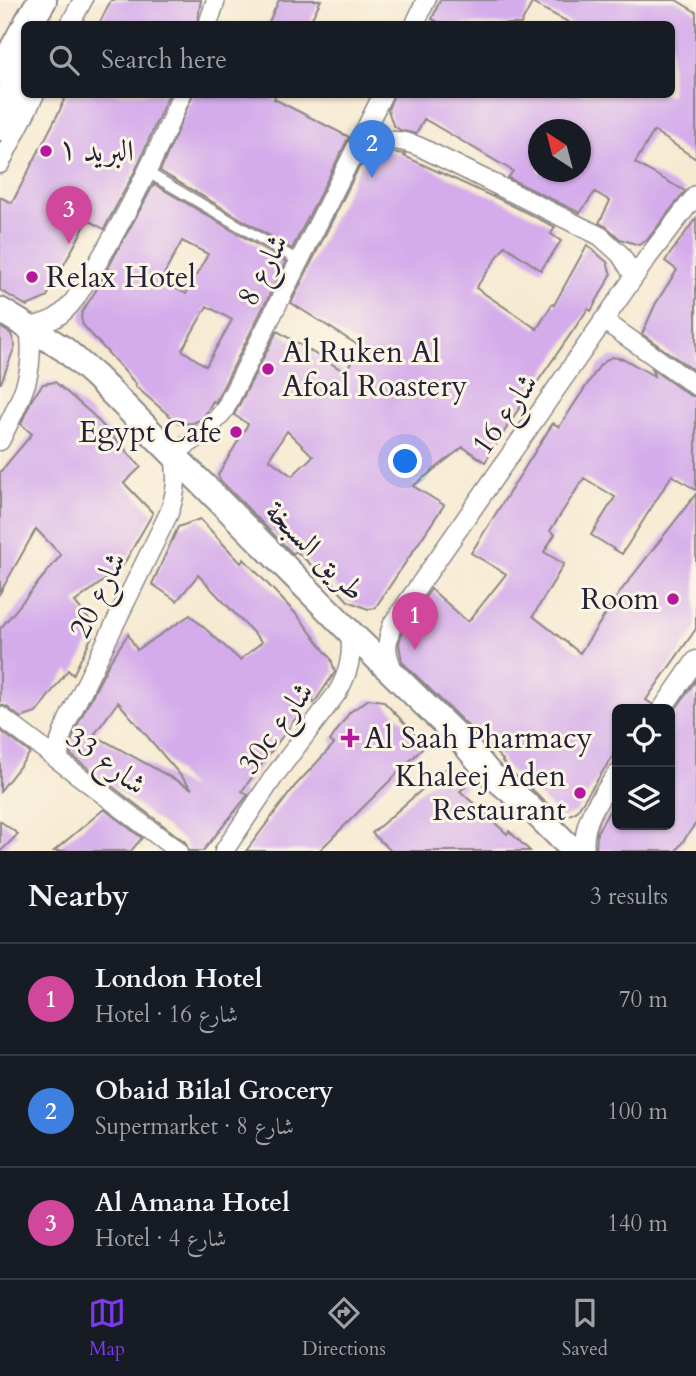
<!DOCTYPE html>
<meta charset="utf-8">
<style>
:root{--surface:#171b24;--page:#242831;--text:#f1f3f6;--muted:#9ea1a6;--line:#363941;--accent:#7c3aed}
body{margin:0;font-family:Cardo,Amiri,serif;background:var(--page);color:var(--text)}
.controls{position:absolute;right:21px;bottom:21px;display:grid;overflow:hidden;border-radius:10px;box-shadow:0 2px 5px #0004}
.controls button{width:63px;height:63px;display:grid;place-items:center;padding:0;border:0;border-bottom:2px solid var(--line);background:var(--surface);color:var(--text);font:35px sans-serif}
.compass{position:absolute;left:528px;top:119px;width:63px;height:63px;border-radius:50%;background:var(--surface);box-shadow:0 2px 5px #0004;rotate:324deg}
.you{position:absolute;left:406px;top:462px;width:24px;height:24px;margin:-18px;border:5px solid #fff;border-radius:50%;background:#1a73e8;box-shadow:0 0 0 10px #1a73e833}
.badge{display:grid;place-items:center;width:46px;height:46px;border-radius:50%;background:var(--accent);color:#fff;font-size:23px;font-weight:700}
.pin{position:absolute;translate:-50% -58px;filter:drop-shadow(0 2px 4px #0008)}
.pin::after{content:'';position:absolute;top:37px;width:24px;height:21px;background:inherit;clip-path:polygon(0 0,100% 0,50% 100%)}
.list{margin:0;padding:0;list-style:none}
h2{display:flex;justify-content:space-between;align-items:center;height:91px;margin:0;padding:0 28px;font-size:30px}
h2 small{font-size:23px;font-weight:400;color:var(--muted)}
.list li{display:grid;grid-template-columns:46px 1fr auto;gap:21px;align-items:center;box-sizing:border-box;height:112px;padding:0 28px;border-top:2px solid var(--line)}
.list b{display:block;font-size:26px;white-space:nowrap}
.list p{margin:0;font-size:23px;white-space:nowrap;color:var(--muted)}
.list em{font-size:23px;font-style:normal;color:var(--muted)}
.icon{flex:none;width:38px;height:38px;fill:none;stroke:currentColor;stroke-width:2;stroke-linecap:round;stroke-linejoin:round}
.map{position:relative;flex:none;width:696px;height:851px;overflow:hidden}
.search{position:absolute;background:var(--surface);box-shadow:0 2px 5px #0004;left:21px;right:21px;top:21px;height:77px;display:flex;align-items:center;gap:18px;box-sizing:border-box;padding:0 24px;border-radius:10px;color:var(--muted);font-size:26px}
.sheet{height:427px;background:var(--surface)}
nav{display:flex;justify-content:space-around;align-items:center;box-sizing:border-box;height:98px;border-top:2px solid var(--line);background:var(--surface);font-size:19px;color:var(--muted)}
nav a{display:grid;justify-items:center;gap:4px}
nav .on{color:var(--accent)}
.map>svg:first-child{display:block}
</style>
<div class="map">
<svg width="696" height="851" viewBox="0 0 696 851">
<rect width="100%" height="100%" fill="#fcf5e5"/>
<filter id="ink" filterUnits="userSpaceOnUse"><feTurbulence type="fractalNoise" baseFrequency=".0143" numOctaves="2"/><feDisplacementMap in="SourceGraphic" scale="14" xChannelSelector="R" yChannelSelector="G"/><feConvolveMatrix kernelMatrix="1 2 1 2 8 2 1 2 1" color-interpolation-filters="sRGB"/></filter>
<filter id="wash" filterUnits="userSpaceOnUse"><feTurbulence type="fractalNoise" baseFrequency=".00686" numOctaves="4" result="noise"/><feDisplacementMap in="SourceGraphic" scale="28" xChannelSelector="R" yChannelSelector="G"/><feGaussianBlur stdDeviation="1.57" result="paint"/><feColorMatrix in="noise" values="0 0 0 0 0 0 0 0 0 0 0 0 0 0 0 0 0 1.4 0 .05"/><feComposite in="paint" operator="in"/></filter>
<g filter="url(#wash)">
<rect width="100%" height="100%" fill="#f6ead2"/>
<g id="blocks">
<path fill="#d4abeb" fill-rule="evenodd" d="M 111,0 L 201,0 L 197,24 L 99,24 Z
M 279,0 L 321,0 L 309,24 L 268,24 Z
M 440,0 L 676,0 L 696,12 L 696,159 L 654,131 L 635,163 L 685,191 L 647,240 L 639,245 L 620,239 L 607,227 L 599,223 L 610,201 L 595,192 L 580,213 L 508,178 L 513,171 L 424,119 L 416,134 L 400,130 L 393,125 L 388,110 L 394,94 L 671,94 L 671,24 L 572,24 L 532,3 L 521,24 L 442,24 L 432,19 ZM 538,130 L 580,130 L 580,172 L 538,172 Z
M 67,94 L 169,94 L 136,169 L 104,229 L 88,220 L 46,298 L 27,306 L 0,290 L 0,197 L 12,203 L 62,106 L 61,106 Z
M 193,94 L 276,94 L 274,99 L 349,137 L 292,249 L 160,171 Z
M 387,152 L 405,154 L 404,156 L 493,197 L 493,196 L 555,227 L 551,234 L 561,241 L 541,270 L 505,246 L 476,288 L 537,329 L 552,304 L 554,305 L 587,245 L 607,262 L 611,275 L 591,311 L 588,309 L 516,413 L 485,462 L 463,447 L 413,486 L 444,505 L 375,608 L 368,609 L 348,601 L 339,591 L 328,573 L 324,577 L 296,551 L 293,554 L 220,480 L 218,475 L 248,424 L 234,415 L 277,331 L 345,372 L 361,347 L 291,303 L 359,167 L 375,156 ZM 287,431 L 313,456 L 292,476 L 269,459 Z
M 154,184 L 286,262 L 215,403 L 213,401 L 205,415 L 200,420 L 193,423 L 179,424 L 135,386 L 136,384 L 83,325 L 81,318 L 82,312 L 95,292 ZM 182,241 L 208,254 L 186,294 L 161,280 ZM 207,306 L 232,320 L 206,366 L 182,350 Z
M 696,218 L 696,372 L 642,334 L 656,303 L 677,270 L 665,261 Z
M 0,327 L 11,334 L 15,346 L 1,383 L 0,383 Z
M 611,357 L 624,359 L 654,376 L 652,369 L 689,395 L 696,397 L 696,490 L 672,475 L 622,554 L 591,535 L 615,497 L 584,478 L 550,531 L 555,534 L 544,552 L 564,564 L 533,616 L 580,653 L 620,592 L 696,494 L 696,629 L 646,700 L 652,704 L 651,709 L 617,709 L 617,750 L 576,812 L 562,818 L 535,792 L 511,772 L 502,761 L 503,760 L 402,662 L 399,644 L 403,628 L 431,589 L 468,622 L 506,574 L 471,553 L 553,423 L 559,427 L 600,365 Z
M 55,382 L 92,414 L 141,467 L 124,483 L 153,513 L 122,567 L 75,602 L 96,628 L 73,675 L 68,670 L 36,713 L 21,718 L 7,707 L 0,705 L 0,629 L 61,555 L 36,529 L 0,593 L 0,472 L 32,434 L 21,424 L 32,399 L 43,384 Z
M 200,519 L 241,563 L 244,559 L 298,616 L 331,659 L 335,672 L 314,703 L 310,699 L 242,791 L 248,795 L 203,851 L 189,851 L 185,842 L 71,755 L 71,743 L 77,726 L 108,665 L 128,634 L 137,650 L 190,615 L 240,660 L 262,642 L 198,575 L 177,601 L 152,584 L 178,527 ZM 118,702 L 192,789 L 94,735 Z
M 696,680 L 696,823 L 676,851 L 596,851 L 597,832 L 617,798 L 617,825 L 670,825 L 670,717 Z
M 369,699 L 383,701 L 426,745 L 319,851 L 246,851 L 295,786 L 334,744 L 330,741 L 350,712 Z
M 0,730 L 30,753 L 0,791 Z
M 448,767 L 465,787 L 460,791 L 507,834 L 509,831 L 530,851 L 391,851 L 372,833 Z
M 104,809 L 142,838 L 131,851 L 54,851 Z
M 0,821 L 18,834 L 1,851 L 0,851 Z"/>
</g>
</g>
<g filter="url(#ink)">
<use href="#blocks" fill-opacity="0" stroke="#8c8686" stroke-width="2"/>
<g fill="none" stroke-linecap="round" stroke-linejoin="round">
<defs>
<path id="lane" d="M 147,172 L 299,261"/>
<path id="street" d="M 70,24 L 83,0
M 208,24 L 216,0
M 415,24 L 426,0
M 355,157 C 373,138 397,137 420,147 L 600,236 L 620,254 L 634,276
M 0,164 L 35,94
M 603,320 L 696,386
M 0,441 C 21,398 36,376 29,327 C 51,322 61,318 75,299 C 117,235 152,166 182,94
M 395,674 C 385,652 385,645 393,623 L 648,257 L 696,195
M 662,709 L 696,660
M 0,716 L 178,851
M 59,760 L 60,741 L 67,722 L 169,513 C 177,491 178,474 173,452 C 195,442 210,429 225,409 L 383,94
M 224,851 L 275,775 L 337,693 C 349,673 353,655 350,632
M 585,851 C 581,820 601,797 617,774"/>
<path id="secondary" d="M 0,310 L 64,349 L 95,376 L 350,632 L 460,739 L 489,773 L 525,803 L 574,851"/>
<path id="primary" d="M 28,24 L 42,0
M 3,70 L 24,31
M 0,126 L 24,56"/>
</defs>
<use href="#lane" stroke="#8c8686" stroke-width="12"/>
<use href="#street" stroke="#8c8686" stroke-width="21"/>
<use href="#secondary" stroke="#8c8686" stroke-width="28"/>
<use href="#primary" stroke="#8c8686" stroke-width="32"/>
<use href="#lane" stroke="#fff" stroke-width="9"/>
<use href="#street" stroke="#fff" stroke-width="18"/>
<use href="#secondary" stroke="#fff" stroke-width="24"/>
<use href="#primary" stroke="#fff" stroke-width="28"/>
</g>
</g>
<g fill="#b5179e" stroke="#fcf5e5" stroke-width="2.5">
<circle cx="46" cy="151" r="7"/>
<circle cx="32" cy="277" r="7"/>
<circle cx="268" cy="369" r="7"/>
<circle cx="236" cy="432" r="7"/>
<circle cx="673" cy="599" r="7"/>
<path d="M346.5 727.5h7v7h7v7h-7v7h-7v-7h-7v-7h7z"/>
<circle cx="580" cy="793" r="7"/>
</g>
<g text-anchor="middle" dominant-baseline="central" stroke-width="6" stroke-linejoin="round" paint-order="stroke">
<g font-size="30" fill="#22223b" stroke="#fcf5e5" text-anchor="start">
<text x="60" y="151">البريد ١</text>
<text x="46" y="277">Relax Hotel</text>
<text x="282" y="352">Al Ruken Al<tspan x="282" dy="34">Afoal Roastery</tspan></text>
<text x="222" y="432" text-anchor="end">Egypt Cafe</text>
<text x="659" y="599" text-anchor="end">Room</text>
<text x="364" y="738">Al Saah Pharmacy</text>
<text x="566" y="776" text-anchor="end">Khaleej Aden<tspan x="566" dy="34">Restaurant</tspan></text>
</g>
<g font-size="30" fill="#22223b" stroke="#fcf5e5">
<text transform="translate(263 270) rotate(-63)">شارع 8</text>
<text transform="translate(505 414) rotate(-55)">شارع 16</text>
<text transform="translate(315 551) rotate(45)">طريق السبخة</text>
<text transform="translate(98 595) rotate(-64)">شارع 20</text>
<text transform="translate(276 728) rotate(-54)">30c شارع</text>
<text transform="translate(106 761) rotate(37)">شارع 33</text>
</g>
</g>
</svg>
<div class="controls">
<button><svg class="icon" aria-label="locate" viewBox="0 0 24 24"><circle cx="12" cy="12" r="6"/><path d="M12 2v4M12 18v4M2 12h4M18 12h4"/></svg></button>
<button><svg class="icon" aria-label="layers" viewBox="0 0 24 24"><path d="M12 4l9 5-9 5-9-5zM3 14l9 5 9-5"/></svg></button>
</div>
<svg class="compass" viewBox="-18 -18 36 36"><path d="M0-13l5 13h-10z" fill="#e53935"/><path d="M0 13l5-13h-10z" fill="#9ea1a6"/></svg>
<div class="you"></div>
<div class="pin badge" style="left:415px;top:650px;background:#d1479c">1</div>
<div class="pin badge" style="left:372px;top:178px;background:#3f7fe0">2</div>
<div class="pin badge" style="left:69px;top:244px;background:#d1479c">3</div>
<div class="search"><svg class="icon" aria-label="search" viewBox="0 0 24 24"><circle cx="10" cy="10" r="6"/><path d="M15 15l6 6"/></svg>Search here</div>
</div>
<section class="sheet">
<h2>Nearby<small>3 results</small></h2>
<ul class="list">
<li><span class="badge" style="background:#d1479c">1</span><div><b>London Hotel</b><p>Hotel · شارع 16</p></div><em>70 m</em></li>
<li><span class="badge" style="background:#3f7fe0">2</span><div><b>Obaid Bilal Grocery</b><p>Supermarket · شارع 8</p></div><em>100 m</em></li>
<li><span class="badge" style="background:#d1479c">3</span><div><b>Al Amana Hotel</b><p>Hotel · شارع 4</p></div><em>140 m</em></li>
</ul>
</section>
<nav>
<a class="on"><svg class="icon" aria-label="map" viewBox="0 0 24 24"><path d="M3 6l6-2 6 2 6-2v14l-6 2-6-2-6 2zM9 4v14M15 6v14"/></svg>Map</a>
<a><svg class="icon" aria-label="directions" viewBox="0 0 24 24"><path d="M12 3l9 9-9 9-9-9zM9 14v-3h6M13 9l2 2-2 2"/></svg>Directions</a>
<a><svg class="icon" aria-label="saved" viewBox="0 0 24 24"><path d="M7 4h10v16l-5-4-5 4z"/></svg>Saved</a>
</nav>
